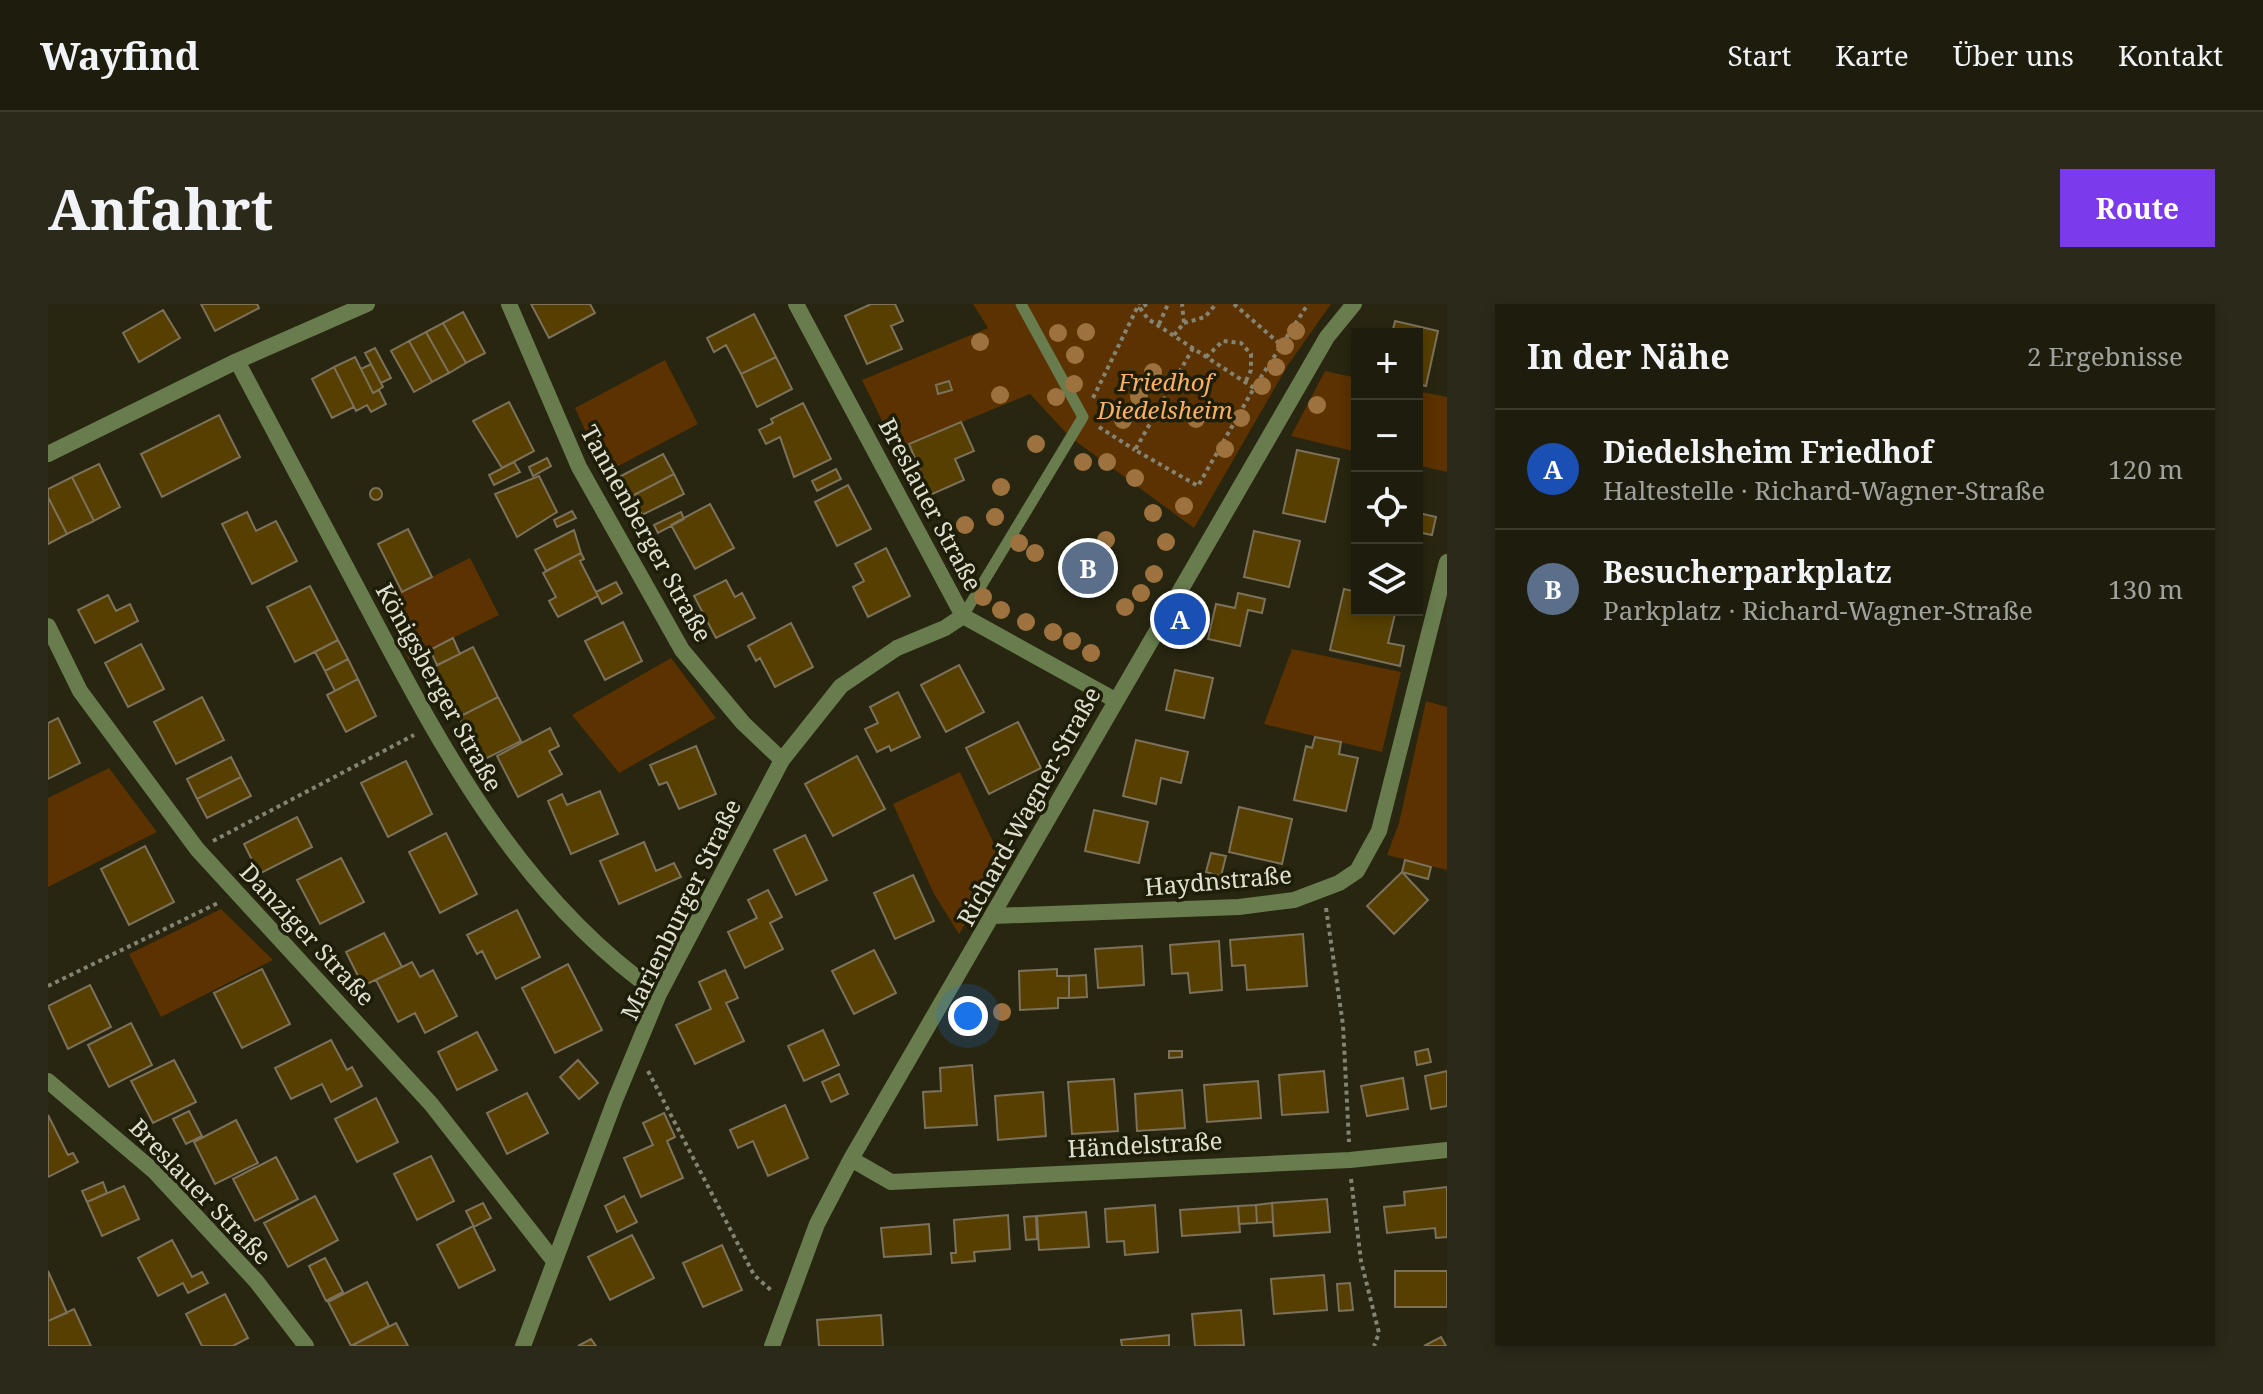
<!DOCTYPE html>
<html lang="de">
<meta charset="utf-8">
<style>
:root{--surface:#1e1c0c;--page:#2b291a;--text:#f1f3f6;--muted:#a1a19d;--line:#3c3a2d;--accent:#7c3aed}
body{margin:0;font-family:"Noto Serif",serif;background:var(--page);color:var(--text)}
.controls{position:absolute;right:24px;top:24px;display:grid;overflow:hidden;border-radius:0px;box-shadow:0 4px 12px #0003}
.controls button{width:72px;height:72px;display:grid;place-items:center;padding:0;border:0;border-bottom:2px solid var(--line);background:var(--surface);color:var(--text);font:40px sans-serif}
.you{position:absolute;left:920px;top:712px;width:28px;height:28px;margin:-20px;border:6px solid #fff;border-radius:50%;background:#1a73e8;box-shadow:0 0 0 12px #1a73e833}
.badge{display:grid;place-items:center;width:52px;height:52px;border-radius:50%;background:var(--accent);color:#fff;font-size:26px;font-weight:700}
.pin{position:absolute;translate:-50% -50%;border:4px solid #fff;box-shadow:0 2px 8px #0006}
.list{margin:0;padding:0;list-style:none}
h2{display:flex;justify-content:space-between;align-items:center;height:104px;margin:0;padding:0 32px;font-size:34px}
h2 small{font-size:26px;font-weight:400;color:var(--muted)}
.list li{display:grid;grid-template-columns:52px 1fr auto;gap:24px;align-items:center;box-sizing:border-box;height:120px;padding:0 32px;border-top:2px solid var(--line)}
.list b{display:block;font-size:30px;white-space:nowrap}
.list p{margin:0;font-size:26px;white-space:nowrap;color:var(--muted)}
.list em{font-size:26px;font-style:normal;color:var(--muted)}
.icon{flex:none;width:44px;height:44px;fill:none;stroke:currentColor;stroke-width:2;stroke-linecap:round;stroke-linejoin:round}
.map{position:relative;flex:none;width:1399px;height:1042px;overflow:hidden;border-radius:0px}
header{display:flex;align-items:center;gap:48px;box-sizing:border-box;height:112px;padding:0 40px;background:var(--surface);border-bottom:2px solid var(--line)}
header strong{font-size:38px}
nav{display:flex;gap:44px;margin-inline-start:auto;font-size:28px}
.intro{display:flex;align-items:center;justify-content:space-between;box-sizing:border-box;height:192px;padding:0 48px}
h1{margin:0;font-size:56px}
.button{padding:20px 36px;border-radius:0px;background:var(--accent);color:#fff;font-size:28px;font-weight:700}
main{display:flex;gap:48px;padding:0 48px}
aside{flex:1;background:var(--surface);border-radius:0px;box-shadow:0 4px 12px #0003}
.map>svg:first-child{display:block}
</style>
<header>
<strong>Wayfind</strong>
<nav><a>Start</a><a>Karte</a><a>Über uns</a><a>Kontakt</a></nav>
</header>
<div class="intro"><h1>Anfahrt</h1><a class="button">Route</a></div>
<main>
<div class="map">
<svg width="1399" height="1042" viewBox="0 0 1399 1042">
<rect width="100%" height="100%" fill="#282610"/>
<path fill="#5b3200" d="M 925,0 L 1283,0 L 1240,61 L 1146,224 L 1022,133 L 982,90 L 848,145 L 814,76 L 940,24 Z
M 617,56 L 650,120 L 557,169 L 527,104 Z
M 1277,67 L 1309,74 L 1309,148 L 1243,132 Z
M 1369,87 L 1399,93 L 1399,168 L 1369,161 Z
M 422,254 L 451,311 L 361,356 L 332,299 Z
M 1244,345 L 1353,368 L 1334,448 L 1216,420 Z
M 623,354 L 668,414 L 571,469 L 524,411 Z
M 1378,397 L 1399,403 L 1399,566 L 1339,551 L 1351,519 Z
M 61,464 L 109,528 L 0,583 L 0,494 Z
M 912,468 L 955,559 L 911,630 L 886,590 L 845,500 Z
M 173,605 L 225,656 L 113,713 L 81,650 Z"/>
<path fill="#563f00" stroke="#7c715a" stroke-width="2" d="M 153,0 L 209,0 L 211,4 L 167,27 Z
M 483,0 L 542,0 L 547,9 L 501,34 Z
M 823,0 L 847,0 L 855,17 L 843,22 L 854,45 L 819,60 L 797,12 Z
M 115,6 L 132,34 L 91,58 L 75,29 Z
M 415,8 L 437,49 L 418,59 L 395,19 Z
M 706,10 L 728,53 L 693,70 L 678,41 L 666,48 L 659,34 Z
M 1347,17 L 1390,27 L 1378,82 L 1369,80 L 1369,30 L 1344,30 Z
M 395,19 L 418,59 L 401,69 L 378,28 Z
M 378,28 L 401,69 L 384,78 L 361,37 Z
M 361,37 L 384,78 L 366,88 L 343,47 Z
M 327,44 L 343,74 L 333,79 L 317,49 Z
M 307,53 L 325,89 L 331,86 L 338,100 L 323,108 L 319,101 L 308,107 L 286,63 Z
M 728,53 L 744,85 L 709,103 L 693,70 Z
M 323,60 L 335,83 L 325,89 L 313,65 Z
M 286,63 L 306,103 L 284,114 L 264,75 Z
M 901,77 L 904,86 L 890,90 L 888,81 Z
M 461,98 L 486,147 L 454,164 L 425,117 Z
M 755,99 L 783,155 L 746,173 L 732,133 L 718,140 L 711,126 L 725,119 L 723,115 Z
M 171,111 L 192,153 L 114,193 L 93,150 Z
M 913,118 L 926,147 L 907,155 L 916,176 L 882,191 L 861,140 Z
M 1249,146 L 1291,155 L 1277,218 L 1235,209 Z
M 615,150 L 626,170 L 584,192 L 573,172 Z
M 499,154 L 503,162 L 485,172 L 481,163 Z
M 466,158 L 472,168 L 446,181 L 441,171 Z
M 51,160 L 72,203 L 46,217 L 24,173 Z
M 788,165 L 793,175 L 769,187 L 764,177 Z
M 626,170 L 636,190 L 594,211 L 584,192 Z
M 491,172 L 509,208 L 469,233 L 447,190 Z
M 24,173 L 46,217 L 19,230 L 0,193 L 0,185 Z
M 800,181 L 823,225 L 789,242 L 767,198 Z
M322 190a6 6 0 1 1 12 0a6 6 0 1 1-12 0Z
M 0,193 L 19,230 L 0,240 Z
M 662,200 L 686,244 L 647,265 L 623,221 Z
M 524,207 L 528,214 L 509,223 L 506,216 Z
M 199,208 L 208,227 L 228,217 L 249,257 L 204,280 L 174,220 Z
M 633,208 L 636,215 L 610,229 L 606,221 Z
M 1371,209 L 1388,213 L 1384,231 L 1369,228 Z
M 360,225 L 384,273 L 354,288 L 330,240 Z
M 526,226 L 533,249 L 498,267 L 487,246 Z
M 1206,227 L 1252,237 L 1241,283 L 1196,273 Z
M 838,244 L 862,292 L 820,313 L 805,283 L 816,277 L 807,260 Z
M 533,249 L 536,255 L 532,257 L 550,292 L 510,313 L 501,297 L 508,293 L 495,269 Z
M 678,276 L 687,293 L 694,289 L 707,314 L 668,334 L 646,292 Z
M 568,278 L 574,289 L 554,300 L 548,288 Z
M 262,282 L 290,336 L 247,358 L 219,303 Z
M 1296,285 L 1309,288 L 1309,306 L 1348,306 L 1340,339 L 1356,342 L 1352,362 L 1282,346 Z
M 1190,289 L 1217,295 L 1214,309 L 1200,306 L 1192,342 L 1160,335 L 1168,300 L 1187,304 Z
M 60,291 L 68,307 L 82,300 L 90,317 L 47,339 L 30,306 Z
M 575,318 L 594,357 L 557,376 L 537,337 Z
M 743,319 L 765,363 L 727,383 L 712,354 L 708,357 L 700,342 Z
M 405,334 L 412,350 L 389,361 L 382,346 Z
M 290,336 L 300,355 L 277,367 L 267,348 Z
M 93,340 L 116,385 L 80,403 L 57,359 Z
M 425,343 L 450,393 L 411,413 L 386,363 Z
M 300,355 L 310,375 L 287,387 L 277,367 Z
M 911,361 L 936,408 L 898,428 L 873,381 Z
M 1127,366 L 1165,374 L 1156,414 L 1118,406 Z
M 310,375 L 328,412 L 298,428 L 279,391 Z
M 850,388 L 872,433 L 843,447 L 841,442 L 829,448 L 817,425 L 830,419 L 822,403 Z
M 154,393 L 176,436 L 128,460 L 106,418 Z
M 450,393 L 473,437 L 433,457 L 411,413 Z
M 10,414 L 32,459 L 0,475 L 0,419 Z
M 970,418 L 993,464 L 941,490 L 918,444 Z
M 502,424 L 511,442 L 501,447 L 514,470 L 470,493 L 449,452 Z
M 1267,433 L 1293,438 L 1291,450 L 1310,454 L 1298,507 L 1246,496 L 1258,442 L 1264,444 Z
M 1088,436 L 1140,448 L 1133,479 L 1113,474 L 1108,500 L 1075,492 Z
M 648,442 L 668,490 L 631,505 L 619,478 L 611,481 L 602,461 Z
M 809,452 L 837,505 L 785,532 L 757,480 Z
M 183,453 L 193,473 L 149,495 L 139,475 Z
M 358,457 L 384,510 L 340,533 L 313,479 Z
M 193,473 L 203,492 L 159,514 L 149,495 Z
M 552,487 L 570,530 L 523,550 L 500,497 L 514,490 L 519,501 Z
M 1191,503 L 1244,515 L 1234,560 L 1181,548 Z
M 1046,506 L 1100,518 L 1091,559 L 1037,547 Z
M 249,513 L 264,543 L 211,570 L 196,540 Z
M 398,529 L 429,590 L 392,609 L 361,548 Z
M 757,531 L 779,576 L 748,591 L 726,546 Z
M 596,538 L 608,567 L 626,559 L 633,573 L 571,600 L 552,557 Z
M 97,542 L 126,598 L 81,621 L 53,565 Z
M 1163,549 L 1178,552 L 1173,572 L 1158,568 Z
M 293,554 L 316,598 L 272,620 L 249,576 Z
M 1357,556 L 1383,563 L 1380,575 L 1354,568 Z
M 1354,568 L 1380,596 L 1346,630 L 1319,602 Z
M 865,571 L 886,617 L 847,635 L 826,589 Z
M 720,586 L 734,613 L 722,619 L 735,645 L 697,664 L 680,628 L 709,614 L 700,596 Z
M 469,606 L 492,653 L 448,675 L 434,647 L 429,650 L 419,631 Z
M 336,629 L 354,663 L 315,682 L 298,648 Z
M 1255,630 L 1259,682 L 1199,686 L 1197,661 L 1184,662 L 1182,636 Z
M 1171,637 L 1174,686 L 1142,689 L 1140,669 L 1124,670 L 1122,641 Z
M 1094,642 L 1096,681 L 1050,684 L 1047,645 Z
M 826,646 L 848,689 L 806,710 L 784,667 Z
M 364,658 L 372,673 L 385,666 L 409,712 L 377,729 L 367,709 L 350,718 L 328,676 Z
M 520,660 L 554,726 L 507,749 L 474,684 Z
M 214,665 L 242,720 L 194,744 L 166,689 Z
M 1009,665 L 1009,672 L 1021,672 L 1021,694 L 1010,694 L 1010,704 L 972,706 L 971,667 Z
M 677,666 L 690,694 L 678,699 L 696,737 L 647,760 L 628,721 L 663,705 L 651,678 Z
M 1038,671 L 1039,693 L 1021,694 L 1021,672 Z
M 42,681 L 63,723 L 20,745 L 0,702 Z
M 83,719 L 104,761 L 61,783 L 40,741 Z
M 775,726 L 791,761 L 756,777 L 740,742 Z
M 429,728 L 449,766 L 409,786 L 390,748 Z
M 283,736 L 299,766 L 304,763 L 314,782 L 283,798 L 274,780 L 243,795 L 227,764 Z
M 1380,745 L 1383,758 L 1369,761 L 1367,748 Z
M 1121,747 L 1134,747 L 1134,753 L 1121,754 Z
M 126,756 L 148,798 L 105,819 L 83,777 Z
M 530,756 L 550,779 L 531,795 L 512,773 Z
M 924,761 L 929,821 L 877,824 L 875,788 L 893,787 L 892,764 Z
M 1276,767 L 1280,808 L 1234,811 L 1231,771 Z
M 1399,767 L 1399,802 L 1383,805 L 1377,772 Z
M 791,770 L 800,790 L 783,798 L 774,778 Z
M 1355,774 L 1360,805 L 1319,812 L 1313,782 Z
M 1066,775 L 1070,827 L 1024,830 L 1020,778 Z
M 1210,777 L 1213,814 L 1159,818 L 1156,781 Z
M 1134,786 L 1137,824 L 1089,827 L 1087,790 Z
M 995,788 L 998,832 L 950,836 L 947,792 Z
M 479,789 L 500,829 L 459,850 L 439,809 Z
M 328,794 L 350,838 L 309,858 L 287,815 Z
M 737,801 L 760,854 L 720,872 L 705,837 L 690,844 L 682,826 Z
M 141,807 L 154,832 L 138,840 L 125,815 Z
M 616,809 L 627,833 L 619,837 L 635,874 L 593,893 L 576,854 L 605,841 L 595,819 Z
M 0,811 L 20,851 L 25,849 L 30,858 L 0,873 Z
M 188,816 L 210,859 L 167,880 L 146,838 Z
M 383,852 L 406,897 L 369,916 L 346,870 Z
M 228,853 L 250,895 L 207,917 L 185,875 Z
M 55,878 L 59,889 L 39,898 L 34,887 Z
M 76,882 L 91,915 L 54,932 L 39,898 Z
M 1399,883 L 1399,933 L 1388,934 L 1387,924 L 1339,929 L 1336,903 L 1357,901 L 1356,888 Z
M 267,892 L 290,936 L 240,963 L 216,919 Z
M 576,892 L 589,918 L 569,928 L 557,902 Z
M 1279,895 L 1282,928 L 1226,932 L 1224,899 Z
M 435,899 L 443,914 L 426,923 L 418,907 Z
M 1224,899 L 1225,918 L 1209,919 L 1208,901 Z
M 1107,901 L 1110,948 L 1077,951 L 1076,937 L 1059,938 L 1057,905 Z
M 1208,901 L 1209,919 L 1191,920 L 1190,902 Z
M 1190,902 L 1192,928 L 1134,932 L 1132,906 Z
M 1038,908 L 1041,943 L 991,946 L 989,912 Z
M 960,911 L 962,945 L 926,948 L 927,957 L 904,959 L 903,949 L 908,949 L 906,916 Z
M 988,912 L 989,935 L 978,936 L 976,913 Z
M 881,920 L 883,950 L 836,953 L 833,924 Z
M 425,922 L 447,966 L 411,984 L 389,941 Z
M 584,931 L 606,974 L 562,996 L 540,953 Z
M 124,936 L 144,973 L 154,968 L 160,979 L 140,989 L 135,979 L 110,992 L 90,954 Z
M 674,941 L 694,986 L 655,1003 L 635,959 Z
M 277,954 L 295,988 L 278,997 L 261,962 Z
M 0,967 L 19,1009 L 0,1017 Z
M 1347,967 L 1399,967 L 1399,1003 L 1347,1003 Z
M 1276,971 L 1279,1006 L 1226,1010 L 1223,975 Z
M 319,978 L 341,1022 L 303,1042 L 280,998 Z
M 1302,979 L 1305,1006 L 1291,1007 L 1289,980 Z
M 177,990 L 200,1034 L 185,1042 L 154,1042 L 138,1010 Z
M 26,1005 L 43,1042 L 0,1042 L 0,1017 Z
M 1193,1006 L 1196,1041 L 1147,1042 L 1144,1010 Z
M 833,1011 L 835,1042 L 771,1042 L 769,1016 Z
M 348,1019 L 360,1042 L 306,1042 L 305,1041 Z
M 1121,1031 L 1121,1042 L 1074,1042 L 1073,1036 Z
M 1393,1033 L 1398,1042 L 1376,1042 Z
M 543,1035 L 548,1042 L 530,1042 Z"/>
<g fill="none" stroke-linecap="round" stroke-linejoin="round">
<path stroke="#858472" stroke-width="4" stroke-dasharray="4 4" stroke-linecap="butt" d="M 1099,0 L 1092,4 L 1100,15 L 1206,84 L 1260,0
M 1186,0 L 1233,41
M 1136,19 L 1157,13 L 1168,0
M 1111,20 L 1120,0
M 1126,31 L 1136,19 L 1134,0
M 1145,44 L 1087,146 L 1150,182 L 1206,84
M 1158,53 L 1175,37 L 1193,39 L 1203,50 L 1203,66 L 1197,79
M 1045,94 L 1091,0
M 1051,123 L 1087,146
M 165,537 L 366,431
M 1278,604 L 1295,721 L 1301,838
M 0,682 L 170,599
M 600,767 L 706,971 L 725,988
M 1303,875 L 1313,957 L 1331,1029 L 1326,1042"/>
<path stroke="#687c4d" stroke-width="11" d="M 915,312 L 1035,113 L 973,0"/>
<path stroke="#687c4d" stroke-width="16" d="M 461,0 L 531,163 L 634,346 L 695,419 L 734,456
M 748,0 L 915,312 L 1067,396
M 189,57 C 233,141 278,224 322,308 C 398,452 474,594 611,690
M 0,150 L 189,57 L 319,0
M 0,322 L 32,387 L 149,545 L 383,800 L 506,957
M 946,612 L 1191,603 L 1246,596 L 1291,579 L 1309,567 L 1331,527 L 1399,258
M 0,777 L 107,868 L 208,977 L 258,1042
M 803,855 L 843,878 L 1302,856 L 1399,846
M 475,1042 L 567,796 L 611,690 L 734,456 L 793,382 L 849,344 L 897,324 L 915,312
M 724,1042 L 769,920 L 803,855 L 1279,33 L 1306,0"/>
</g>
<g fill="#9d723e">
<circle cx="1248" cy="27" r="9"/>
<circle cx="1038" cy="28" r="9"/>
<circle cx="1010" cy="29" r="9"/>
<circle cx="932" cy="38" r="9"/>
<circle cx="1237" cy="42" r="9"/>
<circle cx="1027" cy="51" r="9"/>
<circle cx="1228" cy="63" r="9"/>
<circle cx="1105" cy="68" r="9"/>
<circle cx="1026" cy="80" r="9"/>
<circle cx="1214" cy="82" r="9"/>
<circle cx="952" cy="91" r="9"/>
<circle cx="1008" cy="93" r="9"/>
<circle cx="1091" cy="93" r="9"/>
<circle cx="1269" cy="101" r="9"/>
<circle cx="1193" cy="114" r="9"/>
<circle cx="1148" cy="115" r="9"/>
<circle cx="1075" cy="116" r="9"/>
<circle cx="988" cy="140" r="9"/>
<circle cx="1177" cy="145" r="9"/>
<circle cx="1035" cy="158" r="9"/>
<circle cx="1059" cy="158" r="9"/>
<circle cx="1087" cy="174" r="9"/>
<circle cx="953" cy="183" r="9"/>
<circle cx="1136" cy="202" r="9"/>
<circle cx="1105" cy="209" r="9"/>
<circle cx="947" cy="213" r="9"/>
<circle cx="917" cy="221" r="9"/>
<circle cx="1058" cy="236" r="9"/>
<circle cx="1118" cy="238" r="9"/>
<circle cx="971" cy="239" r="9"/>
<circle cx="987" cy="249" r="9"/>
<circle cx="1106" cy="270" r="9"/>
<circle cx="1093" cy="289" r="9"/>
<circle cx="935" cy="293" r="9"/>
<circle cx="1077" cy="303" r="9"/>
<circle cx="953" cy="306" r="9"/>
<circle cx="978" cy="318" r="9"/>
<circle cx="1005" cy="328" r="9"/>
<circle cx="1024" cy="337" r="9"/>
<circle cx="1043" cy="349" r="9"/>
<circle cx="954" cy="708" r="9"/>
</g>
<g text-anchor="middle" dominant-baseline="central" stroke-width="7" stroke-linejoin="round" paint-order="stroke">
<g font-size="24" font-style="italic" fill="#fdb063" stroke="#1e1d07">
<text x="1117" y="77">Friedhof<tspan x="1117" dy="28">Diedelsheim</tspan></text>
</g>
<g font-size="24" fill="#e0e0d2" stroke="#1e1d07">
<text transform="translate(883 200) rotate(62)">Breslauer Straße</text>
<text transform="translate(599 229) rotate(61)">Tannenberger Straße</text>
<text transform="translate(392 383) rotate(61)">Königsberger Straße</text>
<text transform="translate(980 502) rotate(-61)">Richard-Wagner-Straße</text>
<text transform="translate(1170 576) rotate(-5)">Haydnstraße</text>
<text transform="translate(632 605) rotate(-64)">Marienburger Straße</text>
<text transform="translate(260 630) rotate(47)">Danziger Straße</text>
<text transform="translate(1097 840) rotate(-3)">Händelstraße</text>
<text transform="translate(153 887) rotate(46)">Breslauer Straße</text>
</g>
</g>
</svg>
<div class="controls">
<button>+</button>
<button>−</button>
<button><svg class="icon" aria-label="locate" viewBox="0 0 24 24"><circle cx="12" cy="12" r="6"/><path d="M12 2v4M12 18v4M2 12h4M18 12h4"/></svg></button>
<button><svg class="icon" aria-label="layers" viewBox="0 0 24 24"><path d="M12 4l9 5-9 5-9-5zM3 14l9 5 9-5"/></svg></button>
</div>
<div class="you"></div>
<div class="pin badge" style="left:1132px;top:315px;background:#1a4fb4">A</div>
<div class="pin badge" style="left:1040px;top:264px;background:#5c6f8a">B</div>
</div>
<aside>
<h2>In der Nähe<small>2 Ergebnisse</small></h2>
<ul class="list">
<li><span class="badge" style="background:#1a4fb4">A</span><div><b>Diedelsheim Friedhof</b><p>Haltestelle · Richard-Wagner-Straße</p></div><em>120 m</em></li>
<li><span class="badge" style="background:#5c6f8a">B</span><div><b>Besucherparkplatz</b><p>Parkplatz · Richard-Wagner-Straße</p></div><em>130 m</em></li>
</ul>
</aside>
</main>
